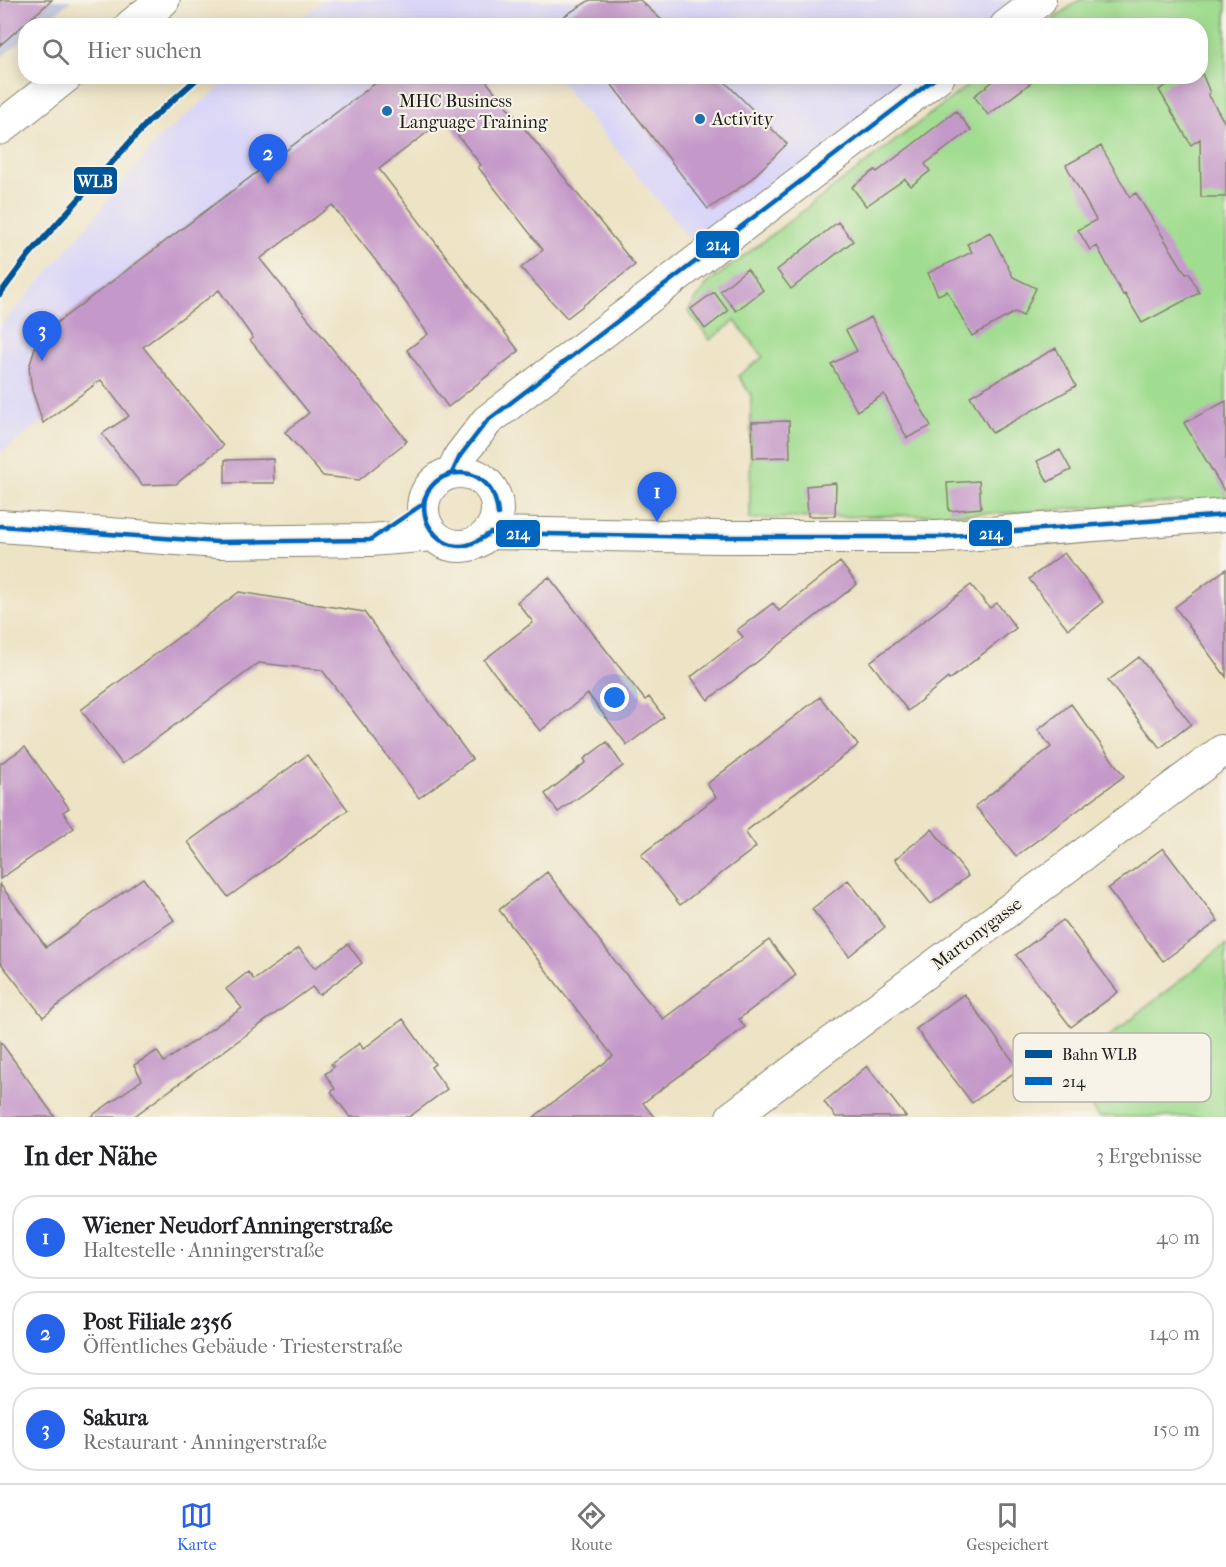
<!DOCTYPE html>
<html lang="de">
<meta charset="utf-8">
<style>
:root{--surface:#fff;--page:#f2f2f2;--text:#202124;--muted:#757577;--line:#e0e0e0;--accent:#2563eb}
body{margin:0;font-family:"IM FELL French Canon",serif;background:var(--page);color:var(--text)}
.you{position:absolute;left:615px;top:698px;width:21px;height:21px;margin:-15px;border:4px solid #fff;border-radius:50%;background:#1a73e8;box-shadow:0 0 0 9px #1a73e833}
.badge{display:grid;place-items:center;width:39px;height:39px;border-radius:50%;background:var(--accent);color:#fff;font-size:20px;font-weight:700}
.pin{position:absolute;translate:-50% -50px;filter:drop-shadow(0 2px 3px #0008)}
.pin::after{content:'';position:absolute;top:32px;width:21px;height:18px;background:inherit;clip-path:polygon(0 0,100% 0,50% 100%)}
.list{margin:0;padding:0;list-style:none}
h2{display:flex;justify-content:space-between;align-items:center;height:78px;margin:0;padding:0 24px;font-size:26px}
h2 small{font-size:20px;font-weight:400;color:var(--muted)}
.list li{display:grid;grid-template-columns:39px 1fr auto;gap:18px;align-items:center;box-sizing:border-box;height:84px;margin:0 12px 12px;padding:0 12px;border:2px solid var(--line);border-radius:24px}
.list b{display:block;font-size:22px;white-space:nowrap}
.list p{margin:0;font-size:20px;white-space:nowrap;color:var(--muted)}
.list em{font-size:20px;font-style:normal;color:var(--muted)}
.icon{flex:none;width:33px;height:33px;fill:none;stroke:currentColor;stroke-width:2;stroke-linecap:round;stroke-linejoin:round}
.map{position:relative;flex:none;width:1226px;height:1117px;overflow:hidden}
.search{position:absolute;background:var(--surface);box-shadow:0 3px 15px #0003;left:18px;right:18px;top:18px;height:66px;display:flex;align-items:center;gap:15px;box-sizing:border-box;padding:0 21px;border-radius:24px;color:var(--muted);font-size:22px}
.sheet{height:366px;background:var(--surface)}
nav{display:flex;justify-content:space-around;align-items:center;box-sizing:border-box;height:84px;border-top:2px solid var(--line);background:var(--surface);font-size:16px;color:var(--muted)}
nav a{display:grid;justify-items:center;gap:3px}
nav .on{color:var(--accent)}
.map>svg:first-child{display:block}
</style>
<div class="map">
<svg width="1226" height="1117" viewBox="0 0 1226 1117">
<rect width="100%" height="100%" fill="#f7f3e8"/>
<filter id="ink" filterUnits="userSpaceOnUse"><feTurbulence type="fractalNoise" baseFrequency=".0167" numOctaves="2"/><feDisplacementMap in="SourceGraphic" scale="12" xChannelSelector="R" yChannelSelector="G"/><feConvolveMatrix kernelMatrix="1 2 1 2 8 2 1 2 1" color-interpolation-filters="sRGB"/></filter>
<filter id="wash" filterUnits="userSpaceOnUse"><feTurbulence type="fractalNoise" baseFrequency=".008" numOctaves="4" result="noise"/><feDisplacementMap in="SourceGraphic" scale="24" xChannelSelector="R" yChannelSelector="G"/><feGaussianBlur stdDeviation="1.35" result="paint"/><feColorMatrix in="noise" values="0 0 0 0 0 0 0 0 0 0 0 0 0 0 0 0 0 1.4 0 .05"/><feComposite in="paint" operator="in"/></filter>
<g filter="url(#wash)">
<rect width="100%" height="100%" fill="#ede3c5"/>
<path fill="#dad6f7" d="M 323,0 L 1039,0 L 1006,26 L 293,26 Z
M 232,77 L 499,77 L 0,454 L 0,327 L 73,243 L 160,137 Z
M 556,77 L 938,77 L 702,254 Z"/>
<path fill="#c0c2dd" d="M 0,0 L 72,0 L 40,25 L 26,26 L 25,38 L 0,58 Z"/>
<path fill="#a1dd90" stroke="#5e7c56" stroke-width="1.5" d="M 1079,0 L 1226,0 L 1226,499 L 1005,513 L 750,519 L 751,395 L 738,376 L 763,357 L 735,321 L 710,340 L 688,311 L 707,284 L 979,77 L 1200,76 L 1200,26 L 1046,25 Z
M 1226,944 L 1226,1117 L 1099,1117 L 1064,1072 Z"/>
<g id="blocks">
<path fill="#c499c9" d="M 0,0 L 52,0 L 0,45 Z
M 590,0 L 640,0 L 668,26 L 548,26 Z
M 1201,71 L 1210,93 L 1208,94 L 1226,125 L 1226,197 L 1201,197 L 1200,139 L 1191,145 L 1159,90 L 1180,76 L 1200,76 Z
M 385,76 L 482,76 L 635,265 L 567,318 L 521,268 L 543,250 L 478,167 L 481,165 L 445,119 L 379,169 L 519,351 L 448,407 L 407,350 L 428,334 L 380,266 L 332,205 L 260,259 L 407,441 L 359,480 L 323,476 L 285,432 L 309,413 L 250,340 L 253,338 L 219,290 L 143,347 L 223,446 L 176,484 L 142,485 L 102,434 L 129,416 L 101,380 L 43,423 L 32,390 L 29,368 L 38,337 Z
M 605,76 L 719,76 L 787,144 L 748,182 L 708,209 Z
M 1000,76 L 1040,76 L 988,115 L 974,96 Z
M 956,111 L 971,130 L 925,164 L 930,171 L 911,186 L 905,179 L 866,206 L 852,187 L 875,170 L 877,172 Z
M 1101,146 L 1130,197 L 1136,193 L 1186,274 L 1189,273 L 1199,293 L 1142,323 L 1125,294 L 1123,295 L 1097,246 L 1090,250 L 1078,230 L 1096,220 L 1066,165 Z
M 838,222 L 853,241 L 791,289 L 777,270 Z
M 990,232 L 1013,277 L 1036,288 L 1023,316 L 1015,312 L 972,336 L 947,291 L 938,295 L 928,273 L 972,252 L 967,244 Z
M 747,269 L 763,290 L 736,311 L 720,291 Z
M 714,292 L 728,311 L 705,329 L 691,309 Z
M 871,317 L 931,426 L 907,438 L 884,394 L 857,411 L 831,364 L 857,351 L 846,330 Z
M 1056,348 L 1076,386 L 992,433 L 970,396 Z
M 1226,401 L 1226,494 L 1184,423 Z
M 789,421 L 790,457 L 753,458 L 752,422 Z
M 1060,450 L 1071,470 L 1048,482 L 1037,461 Z
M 273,459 L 274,483 L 225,483 L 225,460 Z
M 979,481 L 981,508 L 949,511 L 947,483 Z
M 836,483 L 835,516 L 808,516 L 806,486 Z
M 1064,553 L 1103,602 L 1068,629 L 1029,579 Z
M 840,562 L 857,584 L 708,700 L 691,677 L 743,637 L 737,630 L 773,603 L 779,611 Z
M 1226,569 L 1226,677 L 1175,607 Z
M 549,577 L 645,700 L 649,697 L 664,717 L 627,745 L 588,694 L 540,731 L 484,660 L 533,622 L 517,602 Z
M 971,585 L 990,608 L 997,603 L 1016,628 L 949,680 L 948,678 L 908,711 L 870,662 Z
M 239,592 L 364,612 L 472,759 L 419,798 L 322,670 L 259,663 L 122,764 L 81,710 Z
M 1139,657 L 1191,724 L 1160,748 L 1108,681 Z
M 820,697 L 858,745 L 745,832 L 756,847 L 680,905 L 641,855 L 716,797 L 707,784 Z
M 1071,704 L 1124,776 L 1016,856 L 975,806 L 1051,747 L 1038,730 Z
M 607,742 L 623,766 L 558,812 L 545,794 L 586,762 L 584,759 Z
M 25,747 L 69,808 L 63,812 L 74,828 L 0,879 L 0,764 Z
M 307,755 L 348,810 L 228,897 L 188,842 Z
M 932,829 L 968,876 L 931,904 L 895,859 Z
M 1163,848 L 1218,921 L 1163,961 L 1108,889 Z
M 547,872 L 615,961 L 663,1019 L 769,940 L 796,975 L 739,1019 L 745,1027 L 643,1103 L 654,1117 L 534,1117 L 613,1056 L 499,910 Z
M 143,878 L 174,920 L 124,954 L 43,1017 L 0,962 L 0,884 L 46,947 Z
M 848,880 L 885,927 L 849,956 L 812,909 Z
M 1063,920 L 1118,992 L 1071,1027 L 1016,955 Z
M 348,944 L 362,963 L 319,995 L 312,987 L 133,1117 L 90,1117 L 142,1080 L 134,1065 L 157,1051 L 164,1062 L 242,1008 L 226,989 L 248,972 L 254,980 L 299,948 L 315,968 Z
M 964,994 L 1019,1069 L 972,1103 L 916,1029 Z
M 403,1019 L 435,1064 L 431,1067 L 447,1089 L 409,1117 L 350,1117 L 331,1092 L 335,1089 L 325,1074 L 334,1067 L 331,1064 L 360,1043 L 363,1049 Z
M 0,1041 L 55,1117 L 0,1117 Z
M 867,1066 L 906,1117 L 836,1117 L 824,1102 Z"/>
</g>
</g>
<g filter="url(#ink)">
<use href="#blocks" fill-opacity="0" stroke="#848070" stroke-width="1.5"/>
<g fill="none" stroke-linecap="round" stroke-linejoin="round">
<defs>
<path id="minor" d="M 1006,26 L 1040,0
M423 509a37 37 0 1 1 74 0a37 37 0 1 1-74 0Z
M 452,473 L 460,456 L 487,421 L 939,76
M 0,526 L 218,542 L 370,540 L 433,535
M 490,533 L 718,537 L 938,537 L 1226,515
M 732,1117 L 1222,751"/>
<path id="primary" d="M 131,26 L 163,0
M 0,128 L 66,76"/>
</defs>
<use href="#minor" stroke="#848070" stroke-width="34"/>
<use href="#primary" stroke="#848070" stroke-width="35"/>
<use href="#minor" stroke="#fff" stroke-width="32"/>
<use href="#primary" stroke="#fff" stroke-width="33"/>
<defs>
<path id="bus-1" d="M 498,514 C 492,450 415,469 425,515 C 427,526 434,535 443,541 C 460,552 476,543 490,533 L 718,537 L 938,537 L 1226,515
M 0,526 L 218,542 L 370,540 L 423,504 C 427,488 436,479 452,473 L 460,456 L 487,421 L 938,76"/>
</defs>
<use href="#bus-1" stroke="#f7f3e8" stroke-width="9"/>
<use href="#bus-1" stroke="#0065bd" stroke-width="4.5"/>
<defs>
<path id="rail-1" d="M 0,294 L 29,255 L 148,122 L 200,76"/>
</defs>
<use href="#rail-1" stroke="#f7f3e8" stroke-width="10"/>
<use href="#rail-1" stroke="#005395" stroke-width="6"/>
</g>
</g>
<g fill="#1f6fb2" stroke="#f7f3e8" stroke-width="2">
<circle cx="387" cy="111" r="6"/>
<circle cx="700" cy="119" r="6"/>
</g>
<g text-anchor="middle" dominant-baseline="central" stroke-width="4.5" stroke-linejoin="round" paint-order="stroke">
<g font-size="18" fill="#1c1c1c" stroke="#f7f3e8" text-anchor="start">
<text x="399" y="101">MHC Business<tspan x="399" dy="21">Language Training</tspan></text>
<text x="712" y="119">Activity</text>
</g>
<g font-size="18" fill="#1c1c1c" stroke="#f7f3e8">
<text transform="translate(977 934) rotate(-37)">Martonygasse</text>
</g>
</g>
<rect x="1013" y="1033" width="198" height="69" rx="9" fill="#f7f3e8" stroke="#b5b2ab" stroke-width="1.5"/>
<rect x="1025" y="1050" width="27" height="8" fill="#005395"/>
<rect x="1025" y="1077" width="27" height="8" fill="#0065bd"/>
<g font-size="16" fill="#1c1c1c">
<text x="1062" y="1060">Bahn WLB</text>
<text x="1062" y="1087">214</text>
</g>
<g stroke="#f7f3e8" stroke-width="2">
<rect x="73" y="166" width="45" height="29" rx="6" fill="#005395"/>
<rect x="695" y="230" width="45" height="29" rx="6" fill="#0065bd"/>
<rect x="968" y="519" width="45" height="28" rx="6" fill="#0065bd"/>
<rect x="495" y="519" width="46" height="29" rx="6" fill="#0065bd"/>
</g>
<g font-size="16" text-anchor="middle" font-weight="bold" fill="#fff">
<text x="95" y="187">WLB</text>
<text x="718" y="250">214</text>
<text x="991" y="539">214</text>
<text x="518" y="539">214</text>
</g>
</svg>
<div class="you"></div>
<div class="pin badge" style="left:657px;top:522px">1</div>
<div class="pin badge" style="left:268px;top:184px">2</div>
<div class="pin badge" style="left:42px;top:361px">3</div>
<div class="search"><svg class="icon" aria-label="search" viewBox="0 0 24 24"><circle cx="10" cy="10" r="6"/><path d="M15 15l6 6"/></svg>Hier suchen</div>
</div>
<section class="sheet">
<h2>In der Nähe<small>3 Ergebnisse</small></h2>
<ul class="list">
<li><span class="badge">1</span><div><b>Wiener Neudorf Anningerstraße</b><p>Haltestelle · Anningerstraße</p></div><em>40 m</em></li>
<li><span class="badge">2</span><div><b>Post Filiale 2356</b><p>Öffentliches Gebäude · Triesterstraße</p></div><em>140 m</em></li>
<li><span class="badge">3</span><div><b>Sakura</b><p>Restaurant · Anningerstraße</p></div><em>150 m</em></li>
</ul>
</section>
<nav>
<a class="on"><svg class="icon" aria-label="map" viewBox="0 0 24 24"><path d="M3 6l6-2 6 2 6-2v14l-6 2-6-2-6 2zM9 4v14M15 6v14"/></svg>Karte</a>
<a><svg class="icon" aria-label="directions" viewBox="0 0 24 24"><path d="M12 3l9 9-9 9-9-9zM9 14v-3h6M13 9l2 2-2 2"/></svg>Route</a>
<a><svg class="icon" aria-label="saved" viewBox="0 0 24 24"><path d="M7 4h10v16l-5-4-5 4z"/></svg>Gespeichert</a>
</nav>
